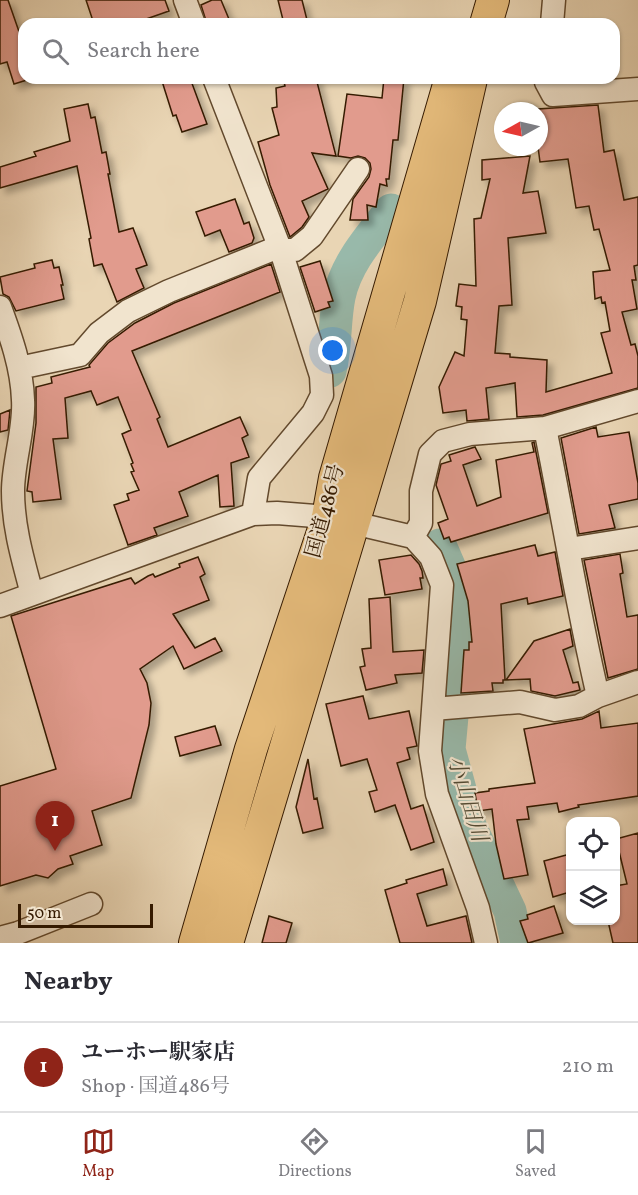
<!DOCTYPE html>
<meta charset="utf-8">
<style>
:root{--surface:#fff;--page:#f7f7f7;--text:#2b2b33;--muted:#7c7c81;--line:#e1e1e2;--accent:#8f2418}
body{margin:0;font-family:Vollkorn,"Noto Serif JP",serif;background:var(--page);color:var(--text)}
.controls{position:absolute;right:18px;bottom:18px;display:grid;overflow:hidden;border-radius:12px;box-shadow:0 2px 4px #0004}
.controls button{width:54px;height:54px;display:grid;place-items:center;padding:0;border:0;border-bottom:2px solid var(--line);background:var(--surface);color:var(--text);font:30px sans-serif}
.compass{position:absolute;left:494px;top:102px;width:54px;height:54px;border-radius:50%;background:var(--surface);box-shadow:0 2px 4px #0004;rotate:262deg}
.scale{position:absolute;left:18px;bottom:15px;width:135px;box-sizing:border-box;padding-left:6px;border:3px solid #351a00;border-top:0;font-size:16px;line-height:21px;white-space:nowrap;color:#351a00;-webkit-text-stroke:4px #f1e4ce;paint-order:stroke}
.you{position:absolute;left:333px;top:351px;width:21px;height:21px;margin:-15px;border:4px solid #fff;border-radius:50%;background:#1a73e8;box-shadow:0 0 0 9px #1a73e833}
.badge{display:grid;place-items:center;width:39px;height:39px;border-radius:50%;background:var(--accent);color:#fff;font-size:20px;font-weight:700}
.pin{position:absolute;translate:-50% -50px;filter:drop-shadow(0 2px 3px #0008)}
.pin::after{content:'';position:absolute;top:32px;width:21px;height:18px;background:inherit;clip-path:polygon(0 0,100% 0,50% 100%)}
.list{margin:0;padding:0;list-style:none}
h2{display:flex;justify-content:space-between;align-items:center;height:78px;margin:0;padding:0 24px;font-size:26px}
h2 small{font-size:20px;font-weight:400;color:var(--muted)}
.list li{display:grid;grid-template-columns:39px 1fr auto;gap:18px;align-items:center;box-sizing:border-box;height:90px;padding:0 24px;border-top:2px solid var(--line)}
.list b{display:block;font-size:22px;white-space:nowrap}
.list p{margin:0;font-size:20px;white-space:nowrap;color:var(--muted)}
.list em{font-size:20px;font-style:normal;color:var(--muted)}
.icon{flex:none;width:33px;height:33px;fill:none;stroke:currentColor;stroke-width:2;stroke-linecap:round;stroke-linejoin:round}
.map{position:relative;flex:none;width:638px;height:943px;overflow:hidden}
.search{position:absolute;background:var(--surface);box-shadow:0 2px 4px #0004;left:18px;right:18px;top:18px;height:66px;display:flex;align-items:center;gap:15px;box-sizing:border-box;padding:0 21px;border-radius:18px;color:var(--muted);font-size:22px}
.sheet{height:168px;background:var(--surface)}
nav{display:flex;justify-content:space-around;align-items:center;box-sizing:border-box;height:84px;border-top:2px solid var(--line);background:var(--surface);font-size:16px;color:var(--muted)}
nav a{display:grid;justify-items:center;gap:3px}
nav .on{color:var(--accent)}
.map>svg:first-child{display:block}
</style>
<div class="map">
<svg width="638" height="943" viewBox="0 0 638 943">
<defs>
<filter id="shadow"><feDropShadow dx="5.5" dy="5.5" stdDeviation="3" flood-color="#0004"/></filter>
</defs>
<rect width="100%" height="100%" fill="#e9d5b4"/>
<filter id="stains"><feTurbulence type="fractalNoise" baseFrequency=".00333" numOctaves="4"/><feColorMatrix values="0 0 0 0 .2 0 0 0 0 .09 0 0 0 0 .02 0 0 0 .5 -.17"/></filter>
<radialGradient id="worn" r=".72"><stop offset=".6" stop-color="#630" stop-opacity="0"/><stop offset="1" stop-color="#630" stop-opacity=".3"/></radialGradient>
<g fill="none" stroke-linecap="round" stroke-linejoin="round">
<path stroke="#98b9aa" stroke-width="33" d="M 330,371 C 336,347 334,322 339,297 C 346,263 370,237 391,210
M 440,545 L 459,589 L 460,629 L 449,749 L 470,826 L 510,911 L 517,943"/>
</g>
<path fill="#e19b8d" stroke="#351a00" stroke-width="1.5" filter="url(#shadow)" d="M 0,0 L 8,0 L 24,46 L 24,56 L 20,57 L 24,70 L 24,78 L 27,80 L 14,84 L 7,62 L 0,64 Z
M 86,0 L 165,0 L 169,11 L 132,24 L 94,24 Z
M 212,0 L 221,0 L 231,24 L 207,24 L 201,5 Z
M 278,0 L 302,0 L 308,24 L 284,24 Z
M 161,78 L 190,78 L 207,124 L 182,132 L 176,115 L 173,116 Z
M 283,78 L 316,78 L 336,156 L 312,153 L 328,189 L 302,201 L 309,217 L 302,227 L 290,237 L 270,185 L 258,142 L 279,135 L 272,108 L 277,107 L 276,88 L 285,86 Z
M 384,78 L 404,78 L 398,140 L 393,140 L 389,179 L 386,179 L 387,186 L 380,184 L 376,207 L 367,205 L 368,220 L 350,220 L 353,199 L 369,177 L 371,169 L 370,163 L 365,158 L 358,156 L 351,158 L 338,156 L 347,94 L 382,98 Z
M 88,104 L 91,118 L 95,117 L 102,153 L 106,152 L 110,174 L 108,174 L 119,232 L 133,228 L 147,265 L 136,269 L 144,288 L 117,302 L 102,264 L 94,266 L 89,239 L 91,238 L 77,166 L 0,188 L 0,167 L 36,156 L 34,152 L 70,141 L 64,109 Z
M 598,105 L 604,152 L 614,150 L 624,200 L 638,197 L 638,265 L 634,266 L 636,280 L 632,280 L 637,309 L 622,312 L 631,345 L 635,344 L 638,356 L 638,388 L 543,415 L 517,417 L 515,383 L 486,388 L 489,419 L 467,421 L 466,410 L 443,413 L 439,387 L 455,352 L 464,356 L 467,320 L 461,319 L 462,307 L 456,306 L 459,284 L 476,286 L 474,219 L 481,218 L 490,179 L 482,180 L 482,160 L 530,156 L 523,193 L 538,191 L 546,233 L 508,238 L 512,305 L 499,306 L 495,353 L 510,354 L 510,357 L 547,360 L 546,392 L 612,373 L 601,333 L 610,331 L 605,302 L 602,303 L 601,297 L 595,299 L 593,272 L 610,270 L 599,229 L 594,230 L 589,206 L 576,208 L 568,159 L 540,162 L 538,147 L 539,141 L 542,140 L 538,109 Z
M 235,199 L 244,224 L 249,222 L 254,238 L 252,243 L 229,252 L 220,230 L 205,236 L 196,212 Z
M 52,260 L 54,268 L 59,267 L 63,285 L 61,285 L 64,299 L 16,311 L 9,297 L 3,294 L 0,277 L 35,268 L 34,264 Z
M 320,261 L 333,301 L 328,302 L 330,307 L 315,312 L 300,267 Z
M 271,264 L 280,292 L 132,351 L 160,417 L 157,419 L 168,447 L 240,417 L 248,435 L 242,438 L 249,457 L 231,463 L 234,506 L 220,507 L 218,475 L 179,492 L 188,516 L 154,528 L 157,535 L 128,545 L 114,505 L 129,500 L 127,494 L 139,490 L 131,472 L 134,471 L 131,464 L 133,463 L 122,434 L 131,430 L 118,397 L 97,405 L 91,391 L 65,398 L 68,438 L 53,439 L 61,499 L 33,502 L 32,492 L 27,491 L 36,423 L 36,387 L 52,383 L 51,377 L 90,367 L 89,365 L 108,343 L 135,323 L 174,303 Z
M 10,410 L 8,430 L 0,432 L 0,414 Z
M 596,427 L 598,437 L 629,432 L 638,483 L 638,499 L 609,505 L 615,528 L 579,534 L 561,438 Z
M 534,442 L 548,513 L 451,542 L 449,537 L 444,539 L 438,523 L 448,519 L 436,485 L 441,464 L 451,461 L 449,455 L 475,447 L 481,459 L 463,465 L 477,506 L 501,497 L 496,460 L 534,452 L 532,443 Z
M 535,545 L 538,556 L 555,552 L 563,596 L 528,604 L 527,598 L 501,604 L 505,680 L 503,680 L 503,683 L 492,683 L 493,691 L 461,693 L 464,650 L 469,650 L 469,642 L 472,642 L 468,601 L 457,564 Z
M 620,554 L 623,573 L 620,574 L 627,617 L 638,615 L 638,669 L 608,678 L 584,560 Z
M 411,555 L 419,564 L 422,571 L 423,578 L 420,578 L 422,589 L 385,595 L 379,560 Z
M 198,557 L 205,574 L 200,577 L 209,600 L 173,614 L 195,648 L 215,638 L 222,651 L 184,669 L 173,646 L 140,669 L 147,683 L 151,703 L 149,725 L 131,798 L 92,811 L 102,845 L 70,856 L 73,864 L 58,869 L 48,878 L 36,875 L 0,886 L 0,786 L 56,769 L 11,616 L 131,578 L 135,584 L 148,576 L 153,574 L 155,577 L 180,567 L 179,564 Z
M 390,597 L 393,652 L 424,650 L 422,673 L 395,675 L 397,683 L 366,690 L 360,667 L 365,666 L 362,649 L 371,648 L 369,599 Z
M 570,629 L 573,646 L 563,650 L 573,683 L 578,682 L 580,690 L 555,696 L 531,691 L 530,679 L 506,680 L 534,641 Z
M 363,696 L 369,719 L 409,711 L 417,746 L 407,748 L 410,759 L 397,763 L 411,809 L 423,805 L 434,842 L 411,850 L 395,805 L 375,812 L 369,792 L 377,790 L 367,759 L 341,766 L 326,704 Z
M 599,711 L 601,728 L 638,723 L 638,796 L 578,805 L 579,807 L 559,812 L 557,803 L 527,807 L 529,819 L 517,820 L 528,875 L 504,879 L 496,844 L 492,809 L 478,811 L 475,793 L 489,791 L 489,789 L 535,783 L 524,729 L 582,719 Z
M 215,726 L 221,745 L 180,756 L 175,737 Z
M 308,759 L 314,799 L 317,798 L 323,828 L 303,833 L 296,807 Z
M 638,833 L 638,943 L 613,943 L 608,921 L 615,921 L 615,886 L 627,884 L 616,839 Z
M 570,854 L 570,892 L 553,897 L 544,861 Z
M 443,869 L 447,885 L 417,894 L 427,926 L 466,916 L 472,943 L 400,943 L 385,890 L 407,883 L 406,880 Z
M 554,906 L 563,933 L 528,943 L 520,921 L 528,919 L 527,915 Z
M 269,916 L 292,923 L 286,943 L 262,943 Z"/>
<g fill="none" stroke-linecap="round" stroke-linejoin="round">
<defs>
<path id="minor" d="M 185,0 L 194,24
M 552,24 L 554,0
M 214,78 L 281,251 L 321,376 L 322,395 L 313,413 L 259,478 L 253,514
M 547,78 L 546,82 L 553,95 L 638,89
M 0,307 C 11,337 22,368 23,400 C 25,428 13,462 13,491 C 13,527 23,560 32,594
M 19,368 L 80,355 L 99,333 L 128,311 L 169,291 L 271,250 L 295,250 L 312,236 L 358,169
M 545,428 C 563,517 577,607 598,696
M 413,537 L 421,523 L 421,491 L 430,454 L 443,441 L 470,434 L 545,428 L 638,401
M 569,549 L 638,538
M 0,606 L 253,514 L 277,513 L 328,517 L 413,537 L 431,557 L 442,585 L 430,751 L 437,794 L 478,908 L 486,943
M 433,709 L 520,702 L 555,710 L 579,706 L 598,696 L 638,682
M 0,938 L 18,933 L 91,904"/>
<path id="highway" d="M 486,24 L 493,0
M 195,943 L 251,749 L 328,517 L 335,478 L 451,78
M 227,943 L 420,301 L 471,79"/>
</defs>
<use href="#minor" stroke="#62492d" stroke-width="25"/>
<use href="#highway" stroke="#351a00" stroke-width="34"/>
<use href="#minor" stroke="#f1e4ce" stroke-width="22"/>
<use href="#highway" stroke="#e4ba7a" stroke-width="32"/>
</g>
<g text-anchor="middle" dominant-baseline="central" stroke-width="4.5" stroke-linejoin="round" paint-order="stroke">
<g font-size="21" fill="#351a00" stroke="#f1e4ce">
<text transform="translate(326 511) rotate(-75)">国道486号</text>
</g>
<g font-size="22" font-style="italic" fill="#534a33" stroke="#f1e4ce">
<text transform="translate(466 799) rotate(73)">小山田川</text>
</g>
</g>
<rect width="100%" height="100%" filter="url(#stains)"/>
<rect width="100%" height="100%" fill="url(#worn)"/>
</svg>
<div class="controls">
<button><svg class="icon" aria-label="locate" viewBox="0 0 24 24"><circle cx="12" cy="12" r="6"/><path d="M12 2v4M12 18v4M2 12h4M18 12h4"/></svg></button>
<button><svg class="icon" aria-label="layers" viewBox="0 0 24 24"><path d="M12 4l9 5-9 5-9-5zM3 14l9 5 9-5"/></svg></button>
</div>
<svg class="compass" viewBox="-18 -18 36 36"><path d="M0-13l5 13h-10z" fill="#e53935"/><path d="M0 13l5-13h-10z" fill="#7c7c81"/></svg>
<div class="scale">50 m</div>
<div class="you"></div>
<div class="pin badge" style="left:55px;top:851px">1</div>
<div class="search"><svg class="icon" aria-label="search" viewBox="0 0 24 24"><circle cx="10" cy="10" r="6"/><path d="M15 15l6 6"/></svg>Search here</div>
</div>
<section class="sheet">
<h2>Nearby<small></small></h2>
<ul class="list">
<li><span class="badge">1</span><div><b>ユーホー駅家店</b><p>Shop · 国道486号</p></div><em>210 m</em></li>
</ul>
</section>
<nav>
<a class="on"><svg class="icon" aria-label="map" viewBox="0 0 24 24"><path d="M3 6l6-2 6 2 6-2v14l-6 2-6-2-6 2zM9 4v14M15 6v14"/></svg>Map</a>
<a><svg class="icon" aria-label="directions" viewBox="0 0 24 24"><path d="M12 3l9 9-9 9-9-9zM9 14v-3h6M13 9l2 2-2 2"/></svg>Directions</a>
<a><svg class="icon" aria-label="saved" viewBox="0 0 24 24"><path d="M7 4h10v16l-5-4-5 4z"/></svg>Saved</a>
</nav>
